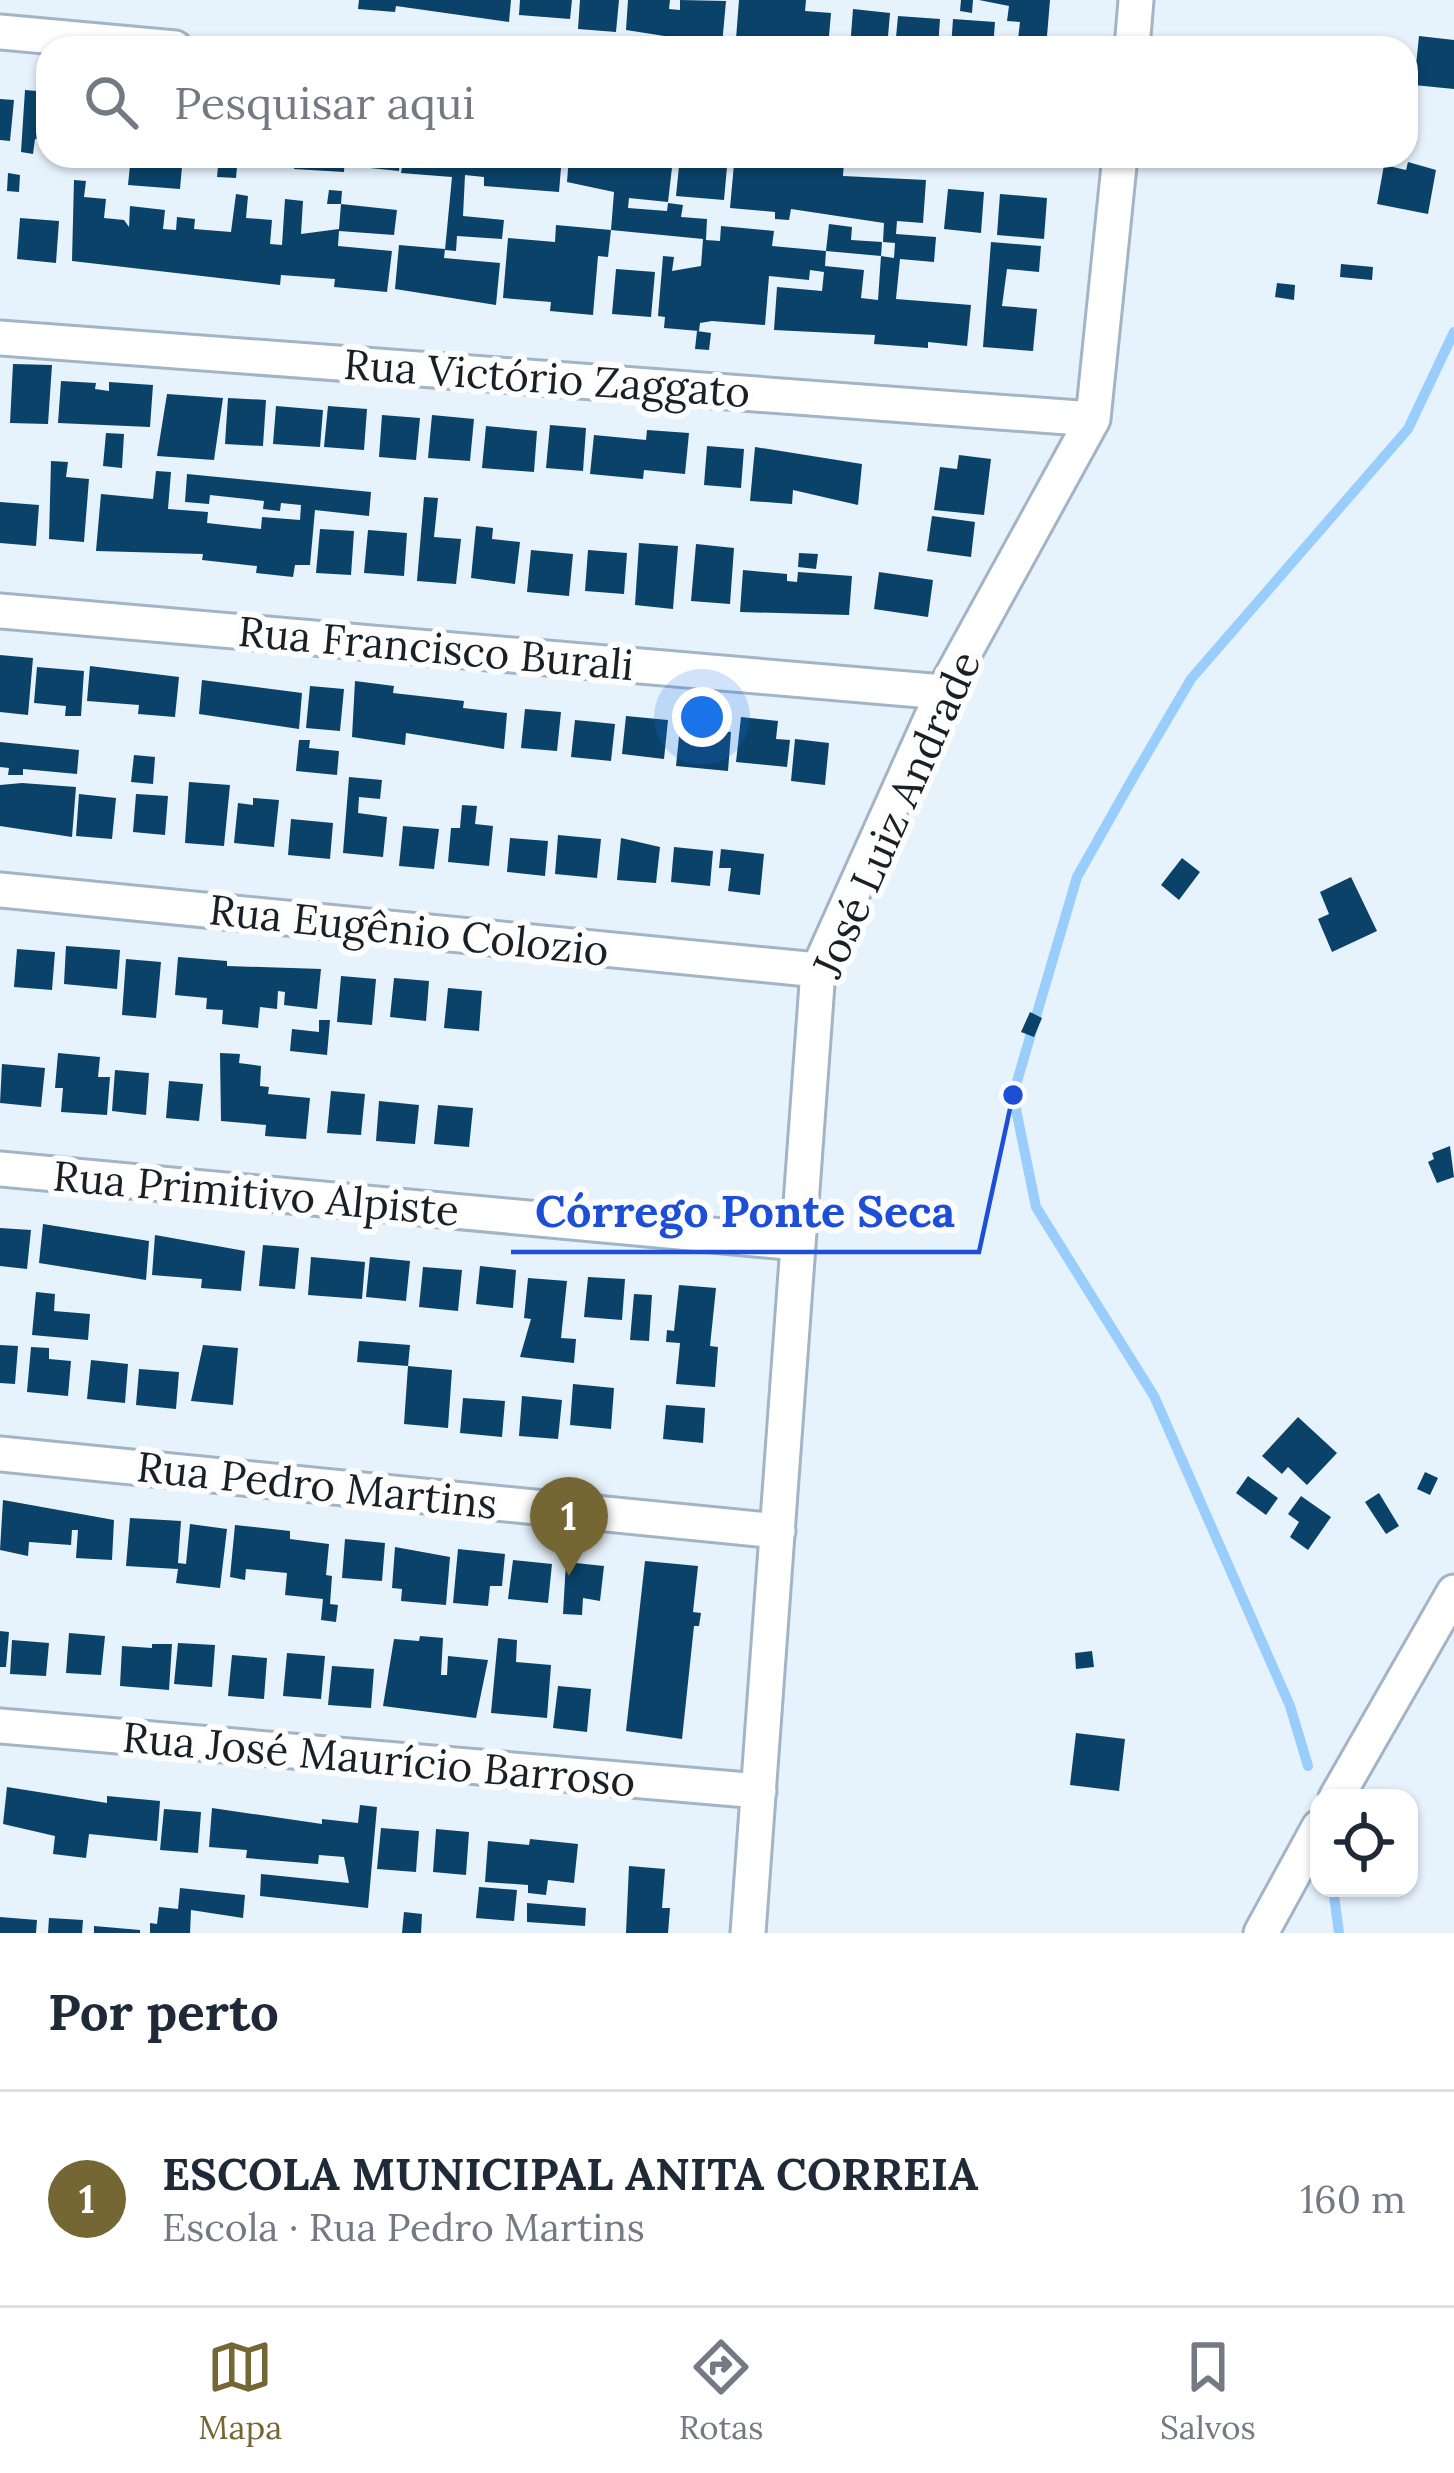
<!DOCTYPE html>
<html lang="pt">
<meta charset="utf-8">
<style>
:root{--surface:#fff;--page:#f6f6f7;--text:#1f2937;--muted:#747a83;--line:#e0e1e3;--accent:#746734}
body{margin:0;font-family:Lora,serif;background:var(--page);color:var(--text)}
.controls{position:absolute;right:36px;bottom:36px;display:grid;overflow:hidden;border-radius:24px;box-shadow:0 3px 9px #0004}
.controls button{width:108px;height:108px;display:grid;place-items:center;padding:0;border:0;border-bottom:3px solid var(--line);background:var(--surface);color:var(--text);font:60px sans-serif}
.you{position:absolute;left:702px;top:717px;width:42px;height:42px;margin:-30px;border:9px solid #fff;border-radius:50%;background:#1a73e8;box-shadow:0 0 0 18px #1a73e833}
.badge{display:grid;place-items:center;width:78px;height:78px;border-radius:50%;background:var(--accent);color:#fff;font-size:39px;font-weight:700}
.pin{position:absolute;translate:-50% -99px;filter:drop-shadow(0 3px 6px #0008)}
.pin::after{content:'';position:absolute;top:63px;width:42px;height:36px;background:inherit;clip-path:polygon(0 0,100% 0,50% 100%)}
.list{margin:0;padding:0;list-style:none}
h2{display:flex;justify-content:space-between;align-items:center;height:156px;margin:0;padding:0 48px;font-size:51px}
h2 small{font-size:39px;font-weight:400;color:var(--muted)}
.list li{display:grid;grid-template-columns:78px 1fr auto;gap:36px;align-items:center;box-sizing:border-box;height:216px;padding:0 48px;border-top:3px solid var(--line)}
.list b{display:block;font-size:45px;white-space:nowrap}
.list p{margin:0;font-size:39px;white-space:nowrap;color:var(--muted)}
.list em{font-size:39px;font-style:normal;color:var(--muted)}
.icon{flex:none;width:66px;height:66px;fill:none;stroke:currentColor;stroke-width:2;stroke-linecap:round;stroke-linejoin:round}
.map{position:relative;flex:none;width:1454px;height:1933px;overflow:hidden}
.search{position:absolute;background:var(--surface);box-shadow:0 3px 9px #0004;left:36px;right:36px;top:36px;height:132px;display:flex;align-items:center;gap:30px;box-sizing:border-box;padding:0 42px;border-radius:36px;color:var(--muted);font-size:45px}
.sheet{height:372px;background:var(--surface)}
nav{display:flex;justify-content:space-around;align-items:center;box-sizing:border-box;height:168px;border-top:3px solid var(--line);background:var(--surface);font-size:33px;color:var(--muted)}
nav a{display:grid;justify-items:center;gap:6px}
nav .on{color:var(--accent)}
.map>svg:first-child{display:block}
</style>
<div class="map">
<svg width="1454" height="1933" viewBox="0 0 1454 1933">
<rect width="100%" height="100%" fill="#e6f2fc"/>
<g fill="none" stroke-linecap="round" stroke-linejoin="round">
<path stroke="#98cdfc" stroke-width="10" d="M 1308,1766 L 1290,1706 L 1154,1396 L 1036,1207 L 1013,1095 L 1077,877 L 1134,776 L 1191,679 L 1408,429 L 1454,332
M 1333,1888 L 1339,1933"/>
</g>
<path fill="#0a4269" d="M 359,0 L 511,0 L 509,22 L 396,6 L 395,12 L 358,9 Z
M 520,0 L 572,0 L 570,19 L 519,15 Z
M 580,0 L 619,0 L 616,32 L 578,29 Z
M 628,0 L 670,0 L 669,9 L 680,10 L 680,0 L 726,1 L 722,45 L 626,30 Z
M 739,0 L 806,0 L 805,11 L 831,13 L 828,48 L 736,39 Z
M 961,0 L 973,0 L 972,13 L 960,11 Z
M 979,0 L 1050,0 L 1046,48 L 1017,48 L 1020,22 L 1007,21 L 1009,6 Z
M 853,9 L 890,13 L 887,48 L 850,48 Z
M 898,16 L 940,19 L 938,48 L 895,48 Z
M 953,19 L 995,22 L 993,48 L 951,48 Z
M 1419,36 L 1454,40 L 1454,89 L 1414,85 Z
M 25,90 L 48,92 L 48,140 L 35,139 L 33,154 L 21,152 Z
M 0,99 L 14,100 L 10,141 L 0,140 Z
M 131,156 L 183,156 L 180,189 L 128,185 Z
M 219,156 L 238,156 L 236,178 L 217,177 Z
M 285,156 L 345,156 L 344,172 L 294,169 L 295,160 Z
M 352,156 L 400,156 L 399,171 L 351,166 Z
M 404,156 L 562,156 L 559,192 L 484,186 L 484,177 L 465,175 L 463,216 L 504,220 L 502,239 L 457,236 L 456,251 L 445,250 L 452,177 L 401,173 Z
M 569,156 L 673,159 L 668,202 L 629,198 L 628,208 L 667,211 L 668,203 L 683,205 L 681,217 L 707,219 L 706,240 L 720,241 L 721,226 L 774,231 L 772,246 L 826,251 L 825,266 L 864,270 L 861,298 L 878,300 L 881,256 L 894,258 L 895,243 L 883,242 L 884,223 L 791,209 L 789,220 L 775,219 L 775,212 L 730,208 L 734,164 L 833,168 L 834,160 L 844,161 L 843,176 L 926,180 L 923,223 L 897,221 L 896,234 L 936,237 L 934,262 L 900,259 L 896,299 L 971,305 L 967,346 L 928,342 L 928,348 L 874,344 L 875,335 L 774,330 L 777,287 L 822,291 L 824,272 L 810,270 L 809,280 L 769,276 L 765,325 L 712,321 L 700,323 L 699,331 L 664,328 L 665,317 L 658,316 L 663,256 L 674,257 L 672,271 L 701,266 L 703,239 L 611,230 L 614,192 L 567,182 Z
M 680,156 L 728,156 L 724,200 L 676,196 Z
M 1408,162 L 1436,170 L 1428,214 L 1377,204 L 1384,165 L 1406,170 Z
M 8,173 L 20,175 L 19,192 L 7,191 Z
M 74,180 L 86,181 L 84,197 L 106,199 L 104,218 L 124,220 L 129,227 L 130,206 L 165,210 L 163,229 L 176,230 L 177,217 L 195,219 L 194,229 L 231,232 L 236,194 L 248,196 L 246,218 L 272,220 L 270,244 L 282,245 L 285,199 L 303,201 L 301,234 L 339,229 L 341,204 L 397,210 L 394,235 L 339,231 L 338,246 L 392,251 L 387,292 L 334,287 L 335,279 L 281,275 L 280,285 L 72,261 Z
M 948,189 L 984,192 L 981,233 L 944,229 Z
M 329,190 L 342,191 L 341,204 L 327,204 Z
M 1000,194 L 1047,198 L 1044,239 L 997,235 Z
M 20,218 L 59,221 L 56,263 L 17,259 Z
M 829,224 L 852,227 L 851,240 L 882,242 L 881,256 L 826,251 Z
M 556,225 L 611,230 L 608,257 L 598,256 L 593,315 L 550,311 L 551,302 L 503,298 L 508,238 L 555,242 Z
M 991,242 L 1041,246 L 1039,272 L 1007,269 L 1002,306 L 1037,309 L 1033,351 L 983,347 Z
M 399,245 L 445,249 L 444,258 L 500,263 L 496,305 L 395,289 Z
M 1341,264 L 1373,267 L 1372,280 L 1340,277 Z
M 616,269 L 655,272 L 651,317 L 612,314 Z
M 1277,283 L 1295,285 L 1294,300 L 1275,297 Z
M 697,331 L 711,333 L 709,350 L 695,349 Z
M 13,364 L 52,365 L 48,424 L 10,423 Z
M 61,381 L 96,383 L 95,389 L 109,391 L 109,382 L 153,385 L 150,427 L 58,423 Z
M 167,394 L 223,398 L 214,460 L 157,456 Z
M 228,398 L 266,400 L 263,446 L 225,444 Z
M 276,406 L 323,410 L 320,447 L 273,444 Z
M 328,406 L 367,409 L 364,450 L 324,447 Z
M 382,415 L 420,418 L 416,460 L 379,457 Z
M 432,415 L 474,419 L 470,461 L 428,458 Z
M 550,425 L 586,428 L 583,471 L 546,468 Z
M 486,426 L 537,431 L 534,472 L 482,468 Z
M 647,430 L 689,433 L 685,474 L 644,470 L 643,479 L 590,474 L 594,435 L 646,440 Z
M 106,433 L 124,434 L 122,468 L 103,466 Z
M 707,446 L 744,449 L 741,488 L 704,485 Z
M 755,447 L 862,464 L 858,505 L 793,490 L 792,504 L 750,501 Z
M 959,455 L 991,459 L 984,515 L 934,510 L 940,467 L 957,469 Z
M 51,461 L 68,462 L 66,477 L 89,479 L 84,542 L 49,539 Z
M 156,471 L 171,472 L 168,509 L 208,512 L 207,523 L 261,529 L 262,517 L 300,520 L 301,505 L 281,503 L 280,511 L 263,509 L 264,501 L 210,495 L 209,504 L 185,502 L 187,474 L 371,492 L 369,516 L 315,510 L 310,565 L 295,565 L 293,577 L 256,573 L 257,566 L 202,560 L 203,554 L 96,551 L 101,494 L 153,499 Z
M 424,497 L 438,498 L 434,537 L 461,539 L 456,584 L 417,581 Z
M 0,502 L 39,505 L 36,546 L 0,543 Z
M 932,516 L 975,522 L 971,557 L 927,551 Z
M 476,526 L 493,528 L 492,539 L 520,542 L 515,584 L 471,578 Z
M 320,529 L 354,531 L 351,575 L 316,573 Z
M 368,530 L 407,533 L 404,576 L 364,573 Z
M 639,543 L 678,546 L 673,609 L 635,605 Z
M 696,544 L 734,548 L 730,604 L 691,601 Z
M 531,550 L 573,554 L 569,596 L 527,592 Z
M 588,550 L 627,553 L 624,594 L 585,591 Z
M 799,553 L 818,554 L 816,569 L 798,567 Z
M 743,570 L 787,574 L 787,581 L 797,582 L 798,572 L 852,576 L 849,615 L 740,612 Z
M 879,572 L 933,580 L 928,617 L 874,609 Z
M 0,655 L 33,658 L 28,715 L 0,712 Z
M 90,666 L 179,677 L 175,717 L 138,714 L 139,705 L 87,701 Z
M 37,667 L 84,671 L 81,716 L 65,716 L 66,706 L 34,703 Z
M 202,680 L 302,693 L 299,729 L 199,714 Z
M 355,681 L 394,686 L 393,693 L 464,701 L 463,708 L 507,713 L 504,749 L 406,733 L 405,745 L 352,737 Z
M 310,686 L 344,689 L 340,731 L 306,728 Z
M 525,709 L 561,712 L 557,751 L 521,748 Z
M 626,716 L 668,720 L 664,759 L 622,754 Z
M 741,717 L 778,721 L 776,739 L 790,740 L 787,767 L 736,762 Z
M 575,720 L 615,724 L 611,761 L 571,757 Z
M 680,727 L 731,732 L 728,771 L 676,766 Z
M 795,739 L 829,743 L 825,785 L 791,781 Z
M 299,740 L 310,740 L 309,748 L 339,751 L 337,775 L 296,771 Z
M 0,742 L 79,750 L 77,774 L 23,769 L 23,775 L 8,775 L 9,768 L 0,767 Z
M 134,755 L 155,757 L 153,784 L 131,782 Z
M 349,777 L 382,780 L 380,799 L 359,797 L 358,813 L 387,817 L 383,857 L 343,853 Z
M 189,782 L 230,785 L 224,846 L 185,843 Z
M 22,783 L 76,787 L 72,837 L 0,826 L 0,785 Z
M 79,794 L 116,798 L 112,839 L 76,836 Z
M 136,794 L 168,796 L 165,835 L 133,832 Z
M 253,798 L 279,800 L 274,847 L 234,843 L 238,803 L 253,805 Z
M 462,805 L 477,806 L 475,824 L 493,826 L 489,866 L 448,862 L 451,828 L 460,828 Z
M 291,819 L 333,823 L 330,859 L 288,855 Z
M 403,826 L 439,829 L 434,869 L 399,866 Z
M 558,835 L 601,839 L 597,878 L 555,874 Z
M 510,838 L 548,841 L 545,876 L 507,872 Z
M 621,838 L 660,847 L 656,883 L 617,880 Z
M 674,847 L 713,851 L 710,886 L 671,882 Z
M 721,849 L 764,854 L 760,895 L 728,891 L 731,868 L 719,868 Z
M 1182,858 L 1200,872 L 1179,900 L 1161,885 Z
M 1351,877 L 1377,931 L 1332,952 L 1318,919 L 1329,914 L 1320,892 Z
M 66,946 L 120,950 L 117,989 L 64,984 Z
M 17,949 L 55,952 L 52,990 L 14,987 Z
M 178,957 L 227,961 L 227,966 L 321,969 L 317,1009 L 284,1005 L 285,992 L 278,991 L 277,1009 L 260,1007 L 258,1028 L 222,1024 L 223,1010 L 206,1009 L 207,998 L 175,995 Z
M 126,959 L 161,962 L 156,1018 L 122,1015 Z
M 341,976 L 376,979 L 372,1025 L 337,1022 Z
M 394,978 L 429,981 L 426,1021 L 390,1017 Z
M 448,988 L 482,991 L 479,1031 L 444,1028 Z
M 1030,1012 L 1042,1018 L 1034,1037 L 1021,1032 Z
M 319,1020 L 330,1020 L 327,1055 L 290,1051 L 292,1029 L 319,1032 Z
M 58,1053 L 100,1057 L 98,1077 L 110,1077 L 107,1115 L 61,1112 L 63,1088 L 55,1088 Z
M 220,1053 L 240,1054 L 239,1063 L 261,1066 L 260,1086 L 269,1087 L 268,1094 L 310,1098 L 306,1139 L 265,1136 L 266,1125 L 221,1121 Z
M 2,1064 L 45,1068 L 41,1107 L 0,1103 Z
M 115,1070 L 149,1073 L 146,1115 L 112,1111 Z
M 169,1081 L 203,1084 L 199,1121 L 166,1118 Z
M 331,1091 L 365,1094 L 361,1135 L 327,1133 Z
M 379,1101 L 419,1105 L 415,1144 L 376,1141 Z
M 438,1105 L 473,1108 L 469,1147 L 434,1144 Z
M 1450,1146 L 1454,1177 L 1437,1183 L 1428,1162 L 1434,1159 L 1432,1153 Z
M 43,1224 L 149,1241 L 146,1280 L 39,1263 Z
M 0,1228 L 31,1230 L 27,1269 L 0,1266 Z
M 155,1235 L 245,1251 L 241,1291 L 201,1288 L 202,1279 L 152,1275 Z
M 263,1245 L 299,1248 L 295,1289 L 259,1286 Z
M 311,1257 L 365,1262 L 362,1299 L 308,1295 Z
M 370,1257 L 410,1261 L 406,1301 L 366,1297 Z
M 480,1266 L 516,1270 L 513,1308 L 476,1304 Z
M 423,1267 L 462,1270 L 458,1311 L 419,1307 Z
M 588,1277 L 625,1279 L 622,1320 L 584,1317 Z
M 528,1278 L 567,1281 L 561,1338 L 576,1339 L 574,1363 L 520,1357 L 531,1319 L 524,1318 Z
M 679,1285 L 716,1288 L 710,1346 L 718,1347 L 715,1387 L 676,1384 L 680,1343 L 666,1342 L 667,1330 L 674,1331 Z
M 36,1292 L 55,1294 L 54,1311 L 90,1314 L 88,1340 L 32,1335 Z
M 634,1294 L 652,1295 L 649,1341 L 630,1340 Z
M 359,1341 L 410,1345 L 408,1366 L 452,1370 L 448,1428 L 404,1424 L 408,1366 L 357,1362 Z
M 0,1345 L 18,1346 L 15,1384 L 0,1383 Z
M 203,1345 L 238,1348 L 233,1405 L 191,1401 Z
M 31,1347 L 49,1348 L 49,1359 L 71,1361 L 68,1396 L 27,1392 Z
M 91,1360 L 128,1364 L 125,1403 L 87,1399 Z
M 139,1369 L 179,1372 L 176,1409 L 136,1405 Z
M 573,1384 L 614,1388 L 611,1429 L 570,1425 Z
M 522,1396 L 562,1400 L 558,1439 L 519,1436 Z
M 463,1398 L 505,1401 L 502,1437 L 460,1433 Z
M 666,1405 L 705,1408 L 703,1443 L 663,1439 Z
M 1298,1417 L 1337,1453 L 1307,1485 L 1288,1467 L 1282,1474 L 1262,1456 Z
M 1425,1472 L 1438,1478 L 1430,1495 L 1417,1489 Z
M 1248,1476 L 1278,1498 L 1266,1515 L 1236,1493 Z
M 1379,1493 L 1399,1526 L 1386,1534 L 1365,1502 Z
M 1301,1496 L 1331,1517 L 1308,1550 L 1290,1537 L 1299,1522 L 1288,1514 Z
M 3,1500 L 114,1520 L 112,1560 L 76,1558 L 78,1530 L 72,1530 L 71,1545 L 29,1542 L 28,1556 L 0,1550 Z
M 130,1518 L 181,1521 L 178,1563 L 186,1564 L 190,1524 L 227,1529 L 220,1588 L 176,1583 L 178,1569 L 126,1566 Z
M 235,1525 L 290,1531 L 290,1539 L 329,1544 L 326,1575 L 332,1576 L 330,1604 L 338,1605 L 336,1622 L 321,1620 L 323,1599 L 285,1595 L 287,1573 L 246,1569 L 245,1580 L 230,1577 Z
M 345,1539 L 385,1543 L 382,1581 L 342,1578 Z
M 395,1547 L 450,1557 L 446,1605 L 401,1601 L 402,1589 L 392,1588 Z
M 458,1549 L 505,1554 L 502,1586 L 490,1586 L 488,1606 L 453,1603 Z
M 513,1560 L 552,1564 L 548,1603 L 508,1599 Z
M 645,1561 L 698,1566 L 693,1612 L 701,1613 L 699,1626 L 694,1626 L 682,1739 L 626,1731 Z
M 566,1562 L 604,1566 L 600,1601 L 583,1598 L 582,1615 L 563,1614 Z
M 0,1631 L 9,1632 L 6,1667 L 0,1667 Z
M 69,1633 L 105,1636 L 101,1675 L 66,1673 Z
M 420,1636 L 443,1638 L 441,1675 L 447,1675 L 448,1656 L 488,1660 L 476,1718 L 383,1706 L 394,1639 L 419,1641 Z
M 498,1638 L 517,1640 L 516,1662 L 551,1665 L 547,1718 L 491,1713 Z
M 12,1640 L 49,1643 L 46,1676 L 10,1674 Z
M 178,1643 L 215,1645 L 212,1687 L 174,1684 Z
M 152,1644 L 172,1644 L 169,1690 L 120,1686 L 122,1646 L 152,1648 Z
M 1092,1651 L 1094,1667 L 1076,1669 L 1075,1653 Z
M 287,1653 L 325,1656 L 321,1699 L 283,1696 Z
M 232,1655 L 267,1658 L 264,1699 L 228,1696 Z
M 332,1666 L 374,1669 L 371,1708 L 328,1705 Z
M 558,1686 L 591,1689 L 587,1732 L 553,1728 Z
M 1076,1733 L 1125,1739 L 1119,1791 L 1070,1785 Z
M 7,1787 L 107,1803 L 107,1796 L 160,1801 L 157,1841 L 89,1834 L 86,1858 L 53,1854 L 55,1836 L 3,1824 Z
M 360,1805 L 377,1807 L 368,1908 L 260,1896 L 261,1874 L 349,1883 L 344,1857 L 319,1855 L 318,1864 L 246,1858 L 247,1850 L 209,1847 L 212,1808 L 322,1824 L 322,1819 L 358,1823 Z
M 164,1809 L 201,1812 L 198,1853 L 160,1850 Z
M 381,1828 L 419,1831 L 416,1872 L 377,1869 Z
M 436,1829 L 469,1832 L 466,1875 L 433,1872 Z
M 530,1839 L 578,1844 L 574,1883 L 548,1880 L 546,1895 L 528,1893 L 528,1885 L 485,1882 L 488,1841 L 529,1845 Z
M 629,1866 L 665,1869 L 662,1908 L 670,1908 L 668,1933 L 626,1933 Z
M 479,1887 L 517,1890 L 514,1921 L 476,1918 Z
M 180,1888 L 245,1895 L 243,1918 L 191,1910 L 190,1933 L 150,1933 L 150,1923 L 157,1924 L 159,1907 L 178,1909 Z
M 527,1903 L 586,1908 L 585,1926 L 527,1922 Z
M 404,1912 L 422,1914 L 421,1933 L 402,1933 Z
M 0,1917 L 37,1920 L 36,1933 L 0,1933 Z
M 49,1918 L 83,1920 L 82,1933 L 48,1933 Z
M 94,1926 L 140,1930 L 140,1933 L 94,1933 Z"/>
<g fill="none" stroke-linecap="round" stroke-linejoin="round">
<defs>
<path id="street" d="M 0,32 L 175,48
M 1132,48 L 1136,0
M 0,338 L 1093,419
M 0,611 L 943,692
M 0,890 L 818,970
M 0,1169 L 798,1243
M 0,1454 L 778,1531
M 0,1726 L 759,1791
M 1336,1798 L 1454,1592
M 748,1933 L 818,970 L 943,692 L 1093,419 L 1120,156
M 1261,1933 L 1319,1827"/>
</defs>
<use href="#street" stroke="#a2b4c5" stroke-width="39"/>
<use href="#street" stroke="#fff" stroke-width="33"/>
</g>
<g text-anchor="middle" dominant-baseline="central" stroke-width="12" stroke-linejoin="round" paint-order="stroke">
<g font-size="42" fill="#181f25" stroke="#fdfdfd">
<text transform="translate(547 378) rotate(4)">Rua Victório Zaggato</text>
<text transform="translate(436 648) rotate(5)">Rua Francisco Burali</text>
<text transform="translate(896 814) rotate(-66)">José Luiz Andrade</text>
<text transform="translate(409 930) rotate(6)">Rua Eugênio Colozio</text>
<text transform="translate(256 1193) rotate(5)">Rua Primitivo Alpiste</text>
<text transform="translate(317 1485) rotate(6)">Rua Pedro Martins</text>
<text transform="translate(379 1759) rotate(5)">Rua José Maurício Barroso</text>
</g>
</g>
<path fill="none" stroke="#1d4ed8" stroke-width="4.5" d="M1013 1095L979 1252H511"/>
<circle fill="#1d4ed8" stroke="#fdfdfd" stroke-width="4.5" cx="1013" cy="1095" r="12"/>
<g font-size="45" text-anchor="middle" font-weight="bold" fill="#1d4ed8" stroke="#fdfdfd" stroke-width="12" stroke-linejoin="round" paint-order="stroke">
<text x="745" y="1227">Córrego Ponte Seca</text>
</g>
</svg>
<div class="controls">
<button><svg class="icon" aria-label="locate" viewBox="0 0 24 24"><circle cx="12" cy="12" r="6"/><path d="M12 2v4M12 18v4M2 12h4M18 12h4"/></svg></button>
</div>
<div class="you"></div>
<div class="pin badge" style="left:569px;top:1576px">1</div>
<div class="search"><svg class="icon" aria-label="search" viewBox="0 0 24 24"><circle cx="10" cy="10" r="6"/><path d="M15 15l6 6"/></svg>Pesquisar aqui</div>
</div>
<section class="sheet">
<h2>Por perto<small></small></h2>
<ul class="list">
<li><span class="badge">1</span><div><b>ESCOLA MUNICIPAL ANITA CORREIA</b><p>Escola · Rua Pedro Martins</p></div><em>160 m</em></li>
</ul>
</section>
<nav>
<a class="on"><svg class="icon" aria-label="map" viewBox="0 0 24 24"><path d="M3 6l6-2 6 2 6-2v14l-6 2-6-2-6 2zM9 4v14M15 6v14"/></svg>Mapa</a>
<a><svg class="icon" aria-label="directions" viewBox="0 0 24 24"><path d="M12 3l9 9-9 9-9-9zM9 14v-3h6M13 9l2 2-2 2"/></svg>Rotas</a>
<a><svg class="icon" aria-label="saved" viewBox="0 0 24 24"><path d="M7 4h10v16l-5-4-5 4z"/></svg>Salvos</a>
</nav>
